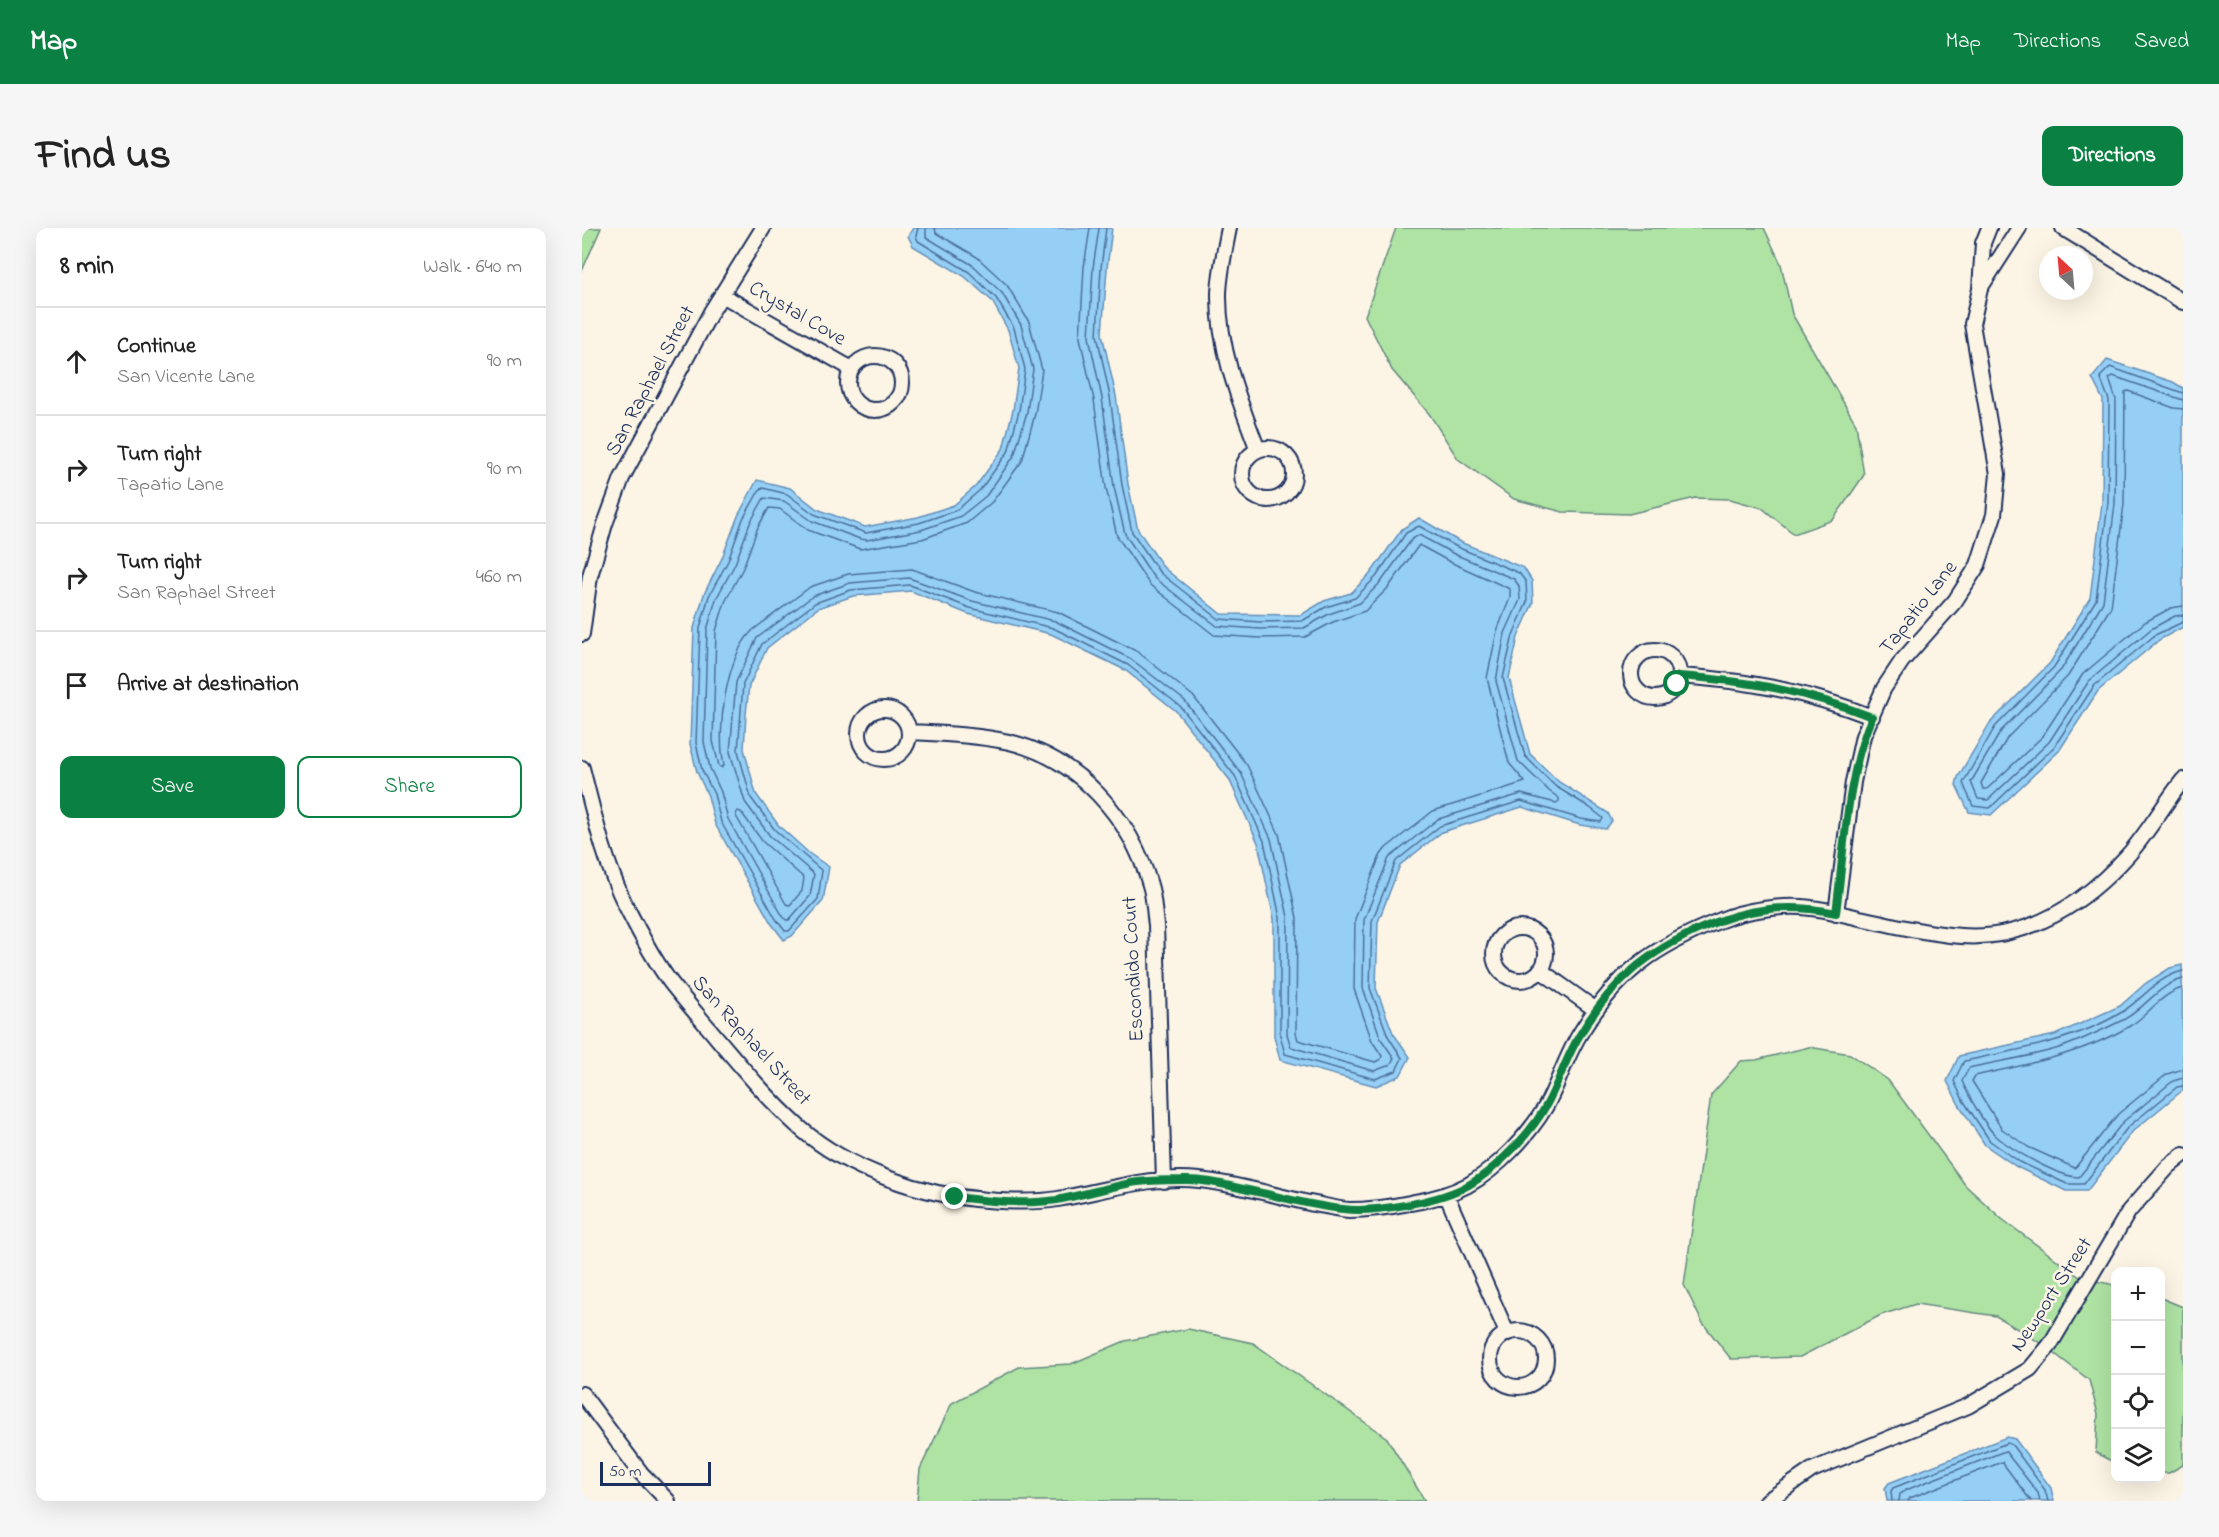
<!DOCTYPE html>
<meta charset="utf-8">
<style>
:root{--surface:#fff;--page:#f6f6f6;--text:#222;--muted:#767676;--line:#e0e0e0;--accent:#0b8043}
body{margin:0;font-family:"Indie Flower",sans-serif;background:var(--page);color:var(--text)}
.controls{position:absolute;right:18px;bottom:18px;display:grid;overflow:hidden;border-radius:12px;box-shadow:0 6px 24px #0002}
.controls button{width:54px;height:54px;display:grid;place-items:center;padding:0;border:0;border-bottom:2px solid var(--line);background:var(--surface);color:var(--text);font:30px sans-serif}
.compass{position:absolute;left:1457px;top:18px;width:54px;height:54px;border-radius:50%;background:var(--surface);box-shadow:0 6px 24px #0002;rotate:334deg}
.scale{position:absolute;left:18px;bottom:15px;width:111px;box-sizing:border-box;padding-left:6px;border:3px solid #1b2f5e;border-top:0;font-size:16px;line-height:21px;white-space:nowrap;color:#1b2f5e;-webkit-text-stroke:4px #fcf5e5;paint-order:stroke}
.stop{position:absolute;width:18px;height:18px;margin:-14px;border:4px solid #0b8043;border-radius:50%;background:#fff}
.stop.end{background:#0b8043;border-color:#fff;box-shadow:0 2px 6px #0008}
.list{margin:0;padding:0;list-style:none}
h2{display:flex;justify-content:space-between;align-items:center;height:78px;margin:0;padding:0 24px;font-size:26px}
h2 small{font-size:20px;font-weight:400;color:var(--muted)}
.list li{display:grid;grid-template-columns:39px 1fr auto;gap:18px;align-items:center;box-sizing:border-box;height:108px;padding:0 24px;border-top:2px solid var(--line)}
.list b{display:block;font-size:22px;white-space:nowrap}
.list p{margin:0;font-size:20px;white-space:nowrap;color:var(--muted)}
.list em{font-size:20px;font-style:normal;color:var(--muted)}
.actions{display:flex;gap:12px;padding:18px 24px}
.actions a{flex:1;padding:14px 0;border:2px solid var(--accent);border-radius:12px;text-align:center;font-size:21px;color:var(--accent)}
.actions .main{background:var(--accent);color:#fff}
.icon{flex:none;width:33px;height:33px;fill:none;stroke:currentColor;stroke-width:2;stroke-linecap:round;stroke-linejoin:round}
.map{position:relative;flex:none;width:1601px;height:1273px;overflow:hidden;border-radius:12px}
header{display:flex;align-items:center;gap:36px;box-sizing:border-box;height:84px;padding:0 30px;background:var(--accent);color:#fff}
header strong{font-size:28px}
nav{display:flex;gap:33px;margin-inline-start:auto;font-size:21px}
.intro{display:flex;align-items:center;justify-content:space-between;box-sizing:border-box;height:144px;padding:0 36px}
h1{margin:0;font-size:42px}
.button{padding:15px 27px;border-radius:12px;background:var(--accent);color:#fff;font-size:21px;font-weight:700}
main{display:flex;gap:36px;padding:0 36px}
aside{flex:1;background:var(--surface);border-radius:12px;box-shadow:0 6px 24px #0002}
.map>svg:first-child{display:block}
</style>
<header>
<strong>Map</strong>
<nav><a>Map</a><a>Directions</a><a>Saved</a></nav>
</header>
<div class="intro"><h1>Find us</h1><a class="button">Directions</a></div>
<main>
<aside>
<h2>8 min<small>Walk · 640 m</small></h2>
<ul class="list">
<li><svg class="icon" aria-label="ahead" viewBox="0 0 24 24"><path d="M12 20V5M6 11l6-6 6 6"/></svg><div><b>Continue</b><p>San Vicente Lane</p></div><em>90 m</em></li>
<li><svg class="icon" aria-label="right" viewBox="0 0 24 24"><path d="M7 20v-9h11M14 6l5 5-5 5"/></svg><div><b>Turn right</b><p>Tapatio Lane</p></div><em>90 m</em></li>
<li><svg class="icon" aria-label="right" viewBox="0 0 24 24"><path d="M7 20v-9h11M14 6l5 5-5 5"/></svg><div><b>Turn right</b><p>San Raphael Street</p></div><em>460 m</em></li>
<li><svg class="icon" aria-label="arrive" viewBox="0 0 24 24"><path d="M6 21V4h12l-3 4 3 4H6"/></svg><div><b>Arrive at destination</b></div></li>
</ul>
<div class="actions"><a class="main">Save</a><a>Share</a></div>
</aside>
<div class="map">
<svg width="1601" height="1273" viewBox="0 0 1601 1273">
<rect width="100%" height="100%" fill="#fcf5e5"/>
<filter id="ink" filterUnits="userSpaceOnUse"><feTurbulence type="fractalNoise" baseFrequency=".0167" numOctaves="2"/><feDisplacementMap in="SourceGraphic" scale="12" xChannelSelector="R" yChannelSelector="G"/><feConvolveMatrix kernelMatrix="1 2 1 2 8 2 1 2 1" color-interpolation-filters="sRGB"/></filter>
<g filter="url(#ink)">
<path fill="#afe3a4" stroke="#658981" stroke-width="1.5" d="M 0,0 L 19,0 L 0,43 Z
M 814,0 L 1182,0 L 1199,36 L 1210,86 L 1274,196 L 1282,247 L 1251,292 L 1212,306 L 1180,280 L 1148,271 L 1113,270 L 1047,286 L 981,284 L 932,271 L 876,231 L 848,187 L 810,142 L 783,88 Z
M 1227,819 L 1268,826 L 1306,852 L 1384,958 L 1420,991 L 1499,1050 L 1533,1057 L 1533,1235 L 1514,1225 L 1516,1186 L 1507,1152 L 1460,1116 L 1414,1088 L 1334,1076 L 1299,1087 L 1218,1129 L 1149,1131 L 1120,1094 L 1102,1057 L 1129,867 L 1159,833 L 1174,832 Z
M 1579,1070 L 1601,1079 L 1601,1237 L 1587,1245 L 1579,1245 Z
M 606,1101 L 671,1115 L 805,1210 L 843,1273 L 335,1273 L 338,1241 L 370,1175 L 437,1139 L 489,1136 L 543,1113 Z"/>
<path fill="#95cff5" stroke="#648fb9" stroke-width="1.5" d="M 331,0 L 530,0 L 525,41 L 520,106 L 534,168 L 546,256 L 556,302 L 582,340 L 639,386 L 719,387 L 742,373 L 769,365 L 789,345 L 820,301 L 837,290 L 878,314 L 942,340 L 950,353 L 951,375 L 936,409 L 927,450 L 948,526 L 977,554 L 1026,585 L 1030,593 L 1024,601 L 998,597 L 940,579 L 860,604 L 818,637 L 796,694 L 794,760 L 811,805 L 828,829 L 818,848 L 794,858 L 698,832 L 692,808 L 692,691 L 676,615 L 647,551 L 594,483 L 543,442 L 469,406 L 386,386 L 329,363 L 271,368 L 236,380 L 185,420 L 167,458 L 164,486 L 162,521 L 174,566 L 197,598 L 228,626 L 247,639 L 241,673 L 210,708 L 202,712 L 189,695 L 133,596 L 126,568 L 115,544 L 108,516 L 112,400 L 122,366 L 140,330 L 156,288 L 175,252 L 208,260 L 235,281 L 283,299 L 336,289 L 372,277 L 394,258 L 421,221 L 431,182 L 437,140 L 426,102 L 410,73 L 382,48 L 331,18 L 326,8 Z
M 1525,132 L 1591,154 L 1601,160 L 1601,399 L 1577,412 L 1516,463 L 1477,523 L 1409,587 L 1387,584 L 1374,557 L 1376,549 L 1408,495 L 1468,435 L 1508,370 L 1520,275 L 1521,172 L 1510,150 Z
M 1600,737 L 1601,862 L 1551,903 L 1505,963 L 1484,963 L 1435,939 L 1403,917 L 1376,875 L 1365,853 L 1377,828 L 1473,807 L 1538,778 L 1564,755 L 1588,740 Z
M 1425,1209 L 1433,1211 L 1469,1260 L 1472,1273 L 1305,1273 L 1303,1260 L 1307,1255 Z"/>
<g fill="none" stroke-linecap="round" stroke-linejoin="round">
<path stroke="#4c6f9a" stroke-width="1.5" d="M 336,0 L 334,8 L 336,13 L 387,44 L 414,70 L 432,100 L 443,141 L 437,183 L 426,224 L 398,262 L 375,282 L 337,295 L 284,305 L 232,286 L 205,266 L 181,260 L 178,261 L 161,291 L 146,333 L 127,368 L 118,400 L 114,515 L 120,542 L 132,566 L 139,594 L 194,691 L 203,703 L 207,703 L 236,671 L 240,643 L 193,602 L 169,570 L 156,523 L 161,456 L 180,416 L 233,375 L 269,362 L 328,357 L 388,380 L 471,400 L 546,437 L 598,478 L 653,548 L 682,613 L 698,690 L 698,807 L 703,826 L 793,851 L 814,843 L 820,830 L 806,808 L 788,760 L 790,693 L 814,633 L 858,598 L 939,573 L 999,591 L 1019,594 L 1021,590 L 1007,579 L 973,558 L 943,528 L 921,450 L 931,407 L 945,374 L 944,354 L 937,345 L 875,319 L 837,298 L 824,305 L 794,349 L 773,370 L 744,379 L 720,393 L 678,394 L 637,391 L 578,345 L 550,304 L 540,257 L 528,169 L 515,107 L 519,40 L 524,0
M 344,0 L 344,9 L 392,38 L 420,65 L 439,97 L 451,141 L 445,184 L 432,228 L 404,268 L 379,288 L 339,302 L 285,312 L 278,311 L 230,293 L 202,273 L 182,270 L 168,295 L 153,336 L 134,371 L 125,402 L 122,514 L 128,540 L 139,564 L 146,591 L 200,687 L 204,692 L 207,692 L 228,668 L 232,646 L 188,608 L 163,574 L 148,524 L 154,454 L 175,410 L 231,368 L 268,355 L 327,350 L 390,373 L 473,393 L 549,431 L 602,472 L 659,545 L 689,611 L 706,689 L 705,806 L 709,819 L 792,843 L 808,837 L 812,830 L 799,811 L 781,760 L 782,692 L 807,630 L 856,591 L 939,566 L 974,575 L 977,573 L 977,570 L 967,563 L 936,533 L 914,453 L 923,405 L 938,372 L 937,358 L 932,351 L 872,326 L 837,307 L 830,311 L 799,354 L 778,375 L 747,386 L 722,400 L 678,401 L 635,398 L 572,350 L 543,306 L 532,259 L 520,170 L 507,109 L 511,40 L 517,0
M 353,0 L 354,5 L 395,29 L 425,57 L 447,94 L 460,142 L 453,186 L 440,233 L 410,274 L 385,295 L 340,311 L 278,321 L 226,302 L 198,281 L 187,280 L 176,299 L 161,340 L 143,374 L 134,403 L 131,513 L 137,538 L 140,540 L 142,537 C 134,502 144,428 171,402 L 228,359 L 266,346 L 330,341 L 393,364 L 476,384 L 556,424 L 611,468 L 665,537 L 697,606 L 715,690 L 714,805 L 716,812 L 793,834 L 799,831 L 800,828 L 790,813 L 772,761 L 773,691 L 798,628 L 804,620 L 851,583 L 943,554 L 927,535 L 905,450 L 915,403 L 928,370 L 928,361 L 868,334 L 837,317 L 806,360 L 783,383 L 751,394 L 723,409 L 678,410 L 632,407 L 568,357 L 535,308 L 524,260 L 512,172 L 498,110 L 502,39 L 508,0
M 1601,165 L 1528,139 L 1518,149 L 1527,172 L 1526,275 L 1514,372 L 1472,439 L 1413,499 L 1381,555 L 1391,578 L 1408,580 L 1472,519 L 1512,458 L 1573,407 L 1601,394
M 1601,172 L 1531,148 L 1527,150 L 1534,172 L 1533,276 L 1521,374 L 1479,442 L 1419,503 L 1389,554 L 1396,571 L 1406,572 L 1467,514 L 1507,453 L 1569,401 L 1593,388 L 1601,387
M 1601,181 L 1592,180 L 1546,163 L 1543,164 L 1542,276 L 1529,379 L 1486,448 L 1426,509 L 1399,555 L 1401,561 L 1405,561 L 1460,509 L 1501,446 L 1563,394 L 1589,380 L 1601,378
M 155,583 L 159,584 L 181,614 L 222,650 L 220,663 L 208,677 L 204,676 L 154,588 Z
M 1601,743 C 1575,749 1562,770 1540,784 C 1496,812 1432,823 1382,833 L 1372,853 L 1381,872 L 1408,913 L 1438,934 L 1485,956 L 1502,956 L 1546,899 L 1595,859 L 1601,858
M 1601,751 C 1575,757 1563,781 1541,792 C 1520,802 1499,813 1477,820 C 1448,829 1417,833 1387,840 L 1380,853 C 1386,867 1403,898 1414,908 C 1430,922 1476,949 1497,949 L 1542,893 L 1591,853 L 1601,850
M 1601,760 C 1579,765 1567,787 1548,798 C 1501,826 1446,836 1393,848 L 1390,853 L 1420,901 L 1446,919 L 1493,940 L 1536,886 L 1585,846 L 1601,841
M 1310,1273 L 1309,1263 L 1311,1260 L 1425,1215 L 1430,1217 L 1463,1262 L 1466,1273
M 1317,1273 L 1318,1266 L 1324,1262 L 1423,1223 L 1456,1265 L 1458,1273
M 1326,1273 L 1328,1270 L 1420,1234 L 1449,1273"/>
<defs>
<path id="street" d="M 647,0 C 643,21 638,43 637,65 C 636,119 657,172 676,222
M 1481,0 L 1601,74
M 1399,59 L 1437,0
M 140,67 L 270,141
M266 155a27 27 0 1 1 54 0a27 27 0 1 1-54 0Z
M660 246a26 26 0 1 1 52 0a26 26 0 1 1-52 0Z
M 0,406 L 8,348 L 23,296 L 40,250 L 129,84 L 181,0
M1049 446a24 24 0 1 1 48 0a24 24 0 1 1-48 0Z
M 1097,448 C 1168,453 1223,463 1290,489
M277 506a25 25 0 1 1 50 0a25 25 0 1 1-50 0Z
M 328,504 C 361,506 395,507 427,514 C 496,530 549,590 568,657 C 572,669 572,684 574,697 L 582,953
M 0,540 C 12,586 22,633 43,676 C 55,700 73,734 89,755 C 104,774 120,792 135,810 C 161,841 187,872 218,900 C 266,942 342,968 405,972 C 429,974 453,975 476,971 C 523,963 569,947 617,952 C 654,956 691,967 727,975 C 740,977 754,981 767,982 C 788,982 808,979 828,975 C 847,972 869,966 886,957 C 916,940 947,907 964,878 C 977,854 984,828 999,804 C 1037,743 1073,718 1139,692 C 1162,682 1204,676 1229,680 C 1242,681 1256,685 1269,688 C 1305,696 1342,705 1379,708 C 1447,713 1504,674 1547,626 C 1567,603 1582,576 1601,552
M 1254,685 L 1271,554 L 1281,508 L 1302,460 L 1320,433 L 1373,373 L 1396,337 L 1412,287 L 1416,246 L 1390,96 L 1398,61 L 1401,15 L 1407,0
M912 726a26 26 0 1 1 52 0a26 26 0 1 1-52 0Z
M 958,742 L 1014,782
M 864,966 L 925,1105
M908 1131a28 28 0 1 1 56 0a28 28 0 1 1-56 0Z
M 0,1166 L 59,1245 L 86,1273
M 1185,1273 L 1230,1242 L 1386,1178 L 1448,1141 L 1468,1117 L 1547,983 L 1586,939 L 1601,927"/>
</defs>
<use href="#street" stroke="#1b2f5e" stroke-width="18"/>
<use href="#street" stroke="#fcf5e5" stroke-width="14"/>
</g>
</g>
<g fill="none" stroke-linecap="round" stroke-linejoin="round" filter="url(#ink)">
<path stroke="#0b8043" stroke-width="8" d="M 373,969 C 406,973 441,977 475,972 C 500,967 524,960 549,955 C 566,952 584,952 600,952 C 623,951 644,957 666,962 C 697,968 729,978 761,981 C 792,985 852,974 881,960 C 911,945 951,904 966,874 C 978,851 985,827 999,805 C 1030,753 1065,724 1120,700 C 1164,680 1206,675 1254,685 C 1262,624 1265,544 1290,489 C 1223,463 1168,453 1097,448 L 1095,456"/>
</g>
<g text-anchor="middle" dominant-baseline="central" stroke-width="5" stroke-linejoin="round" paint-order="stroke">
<g font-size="21" fill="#1b2f5e" stroke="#fcf5e5">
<text transform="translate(215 86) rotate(30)">Crystal Cove</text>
<text transform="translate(69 153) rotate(-62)">San Raphael Street</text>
<text transform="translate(1337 380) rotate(-52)">Tapatio Lane</text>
<text transform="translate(552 741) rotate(-93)">Escondido Court</text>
<text transform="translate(169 813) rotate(48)">San Raphael Street</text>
<text transform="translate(1470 1067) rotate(-57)">Newport Street</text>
</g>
</g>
</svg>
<div class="controls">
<button>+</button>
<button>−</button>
<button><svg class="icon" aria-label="locate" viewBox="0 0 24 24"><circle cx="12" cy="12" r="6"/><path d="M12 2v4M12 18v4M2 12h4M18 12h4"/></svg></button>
<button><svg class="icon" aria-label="layers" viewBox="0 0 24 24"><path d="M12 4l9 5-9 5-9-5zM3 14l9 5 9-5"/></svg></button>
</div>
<svg class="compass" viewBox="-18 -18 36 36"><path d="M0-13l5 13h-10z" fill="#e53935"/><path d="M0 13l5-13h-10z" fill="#767676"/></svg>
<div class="scale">50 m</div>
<div class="stop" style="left:1095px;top:456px"></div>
<div class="stop end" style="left:373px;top:969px"></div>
</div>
</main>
